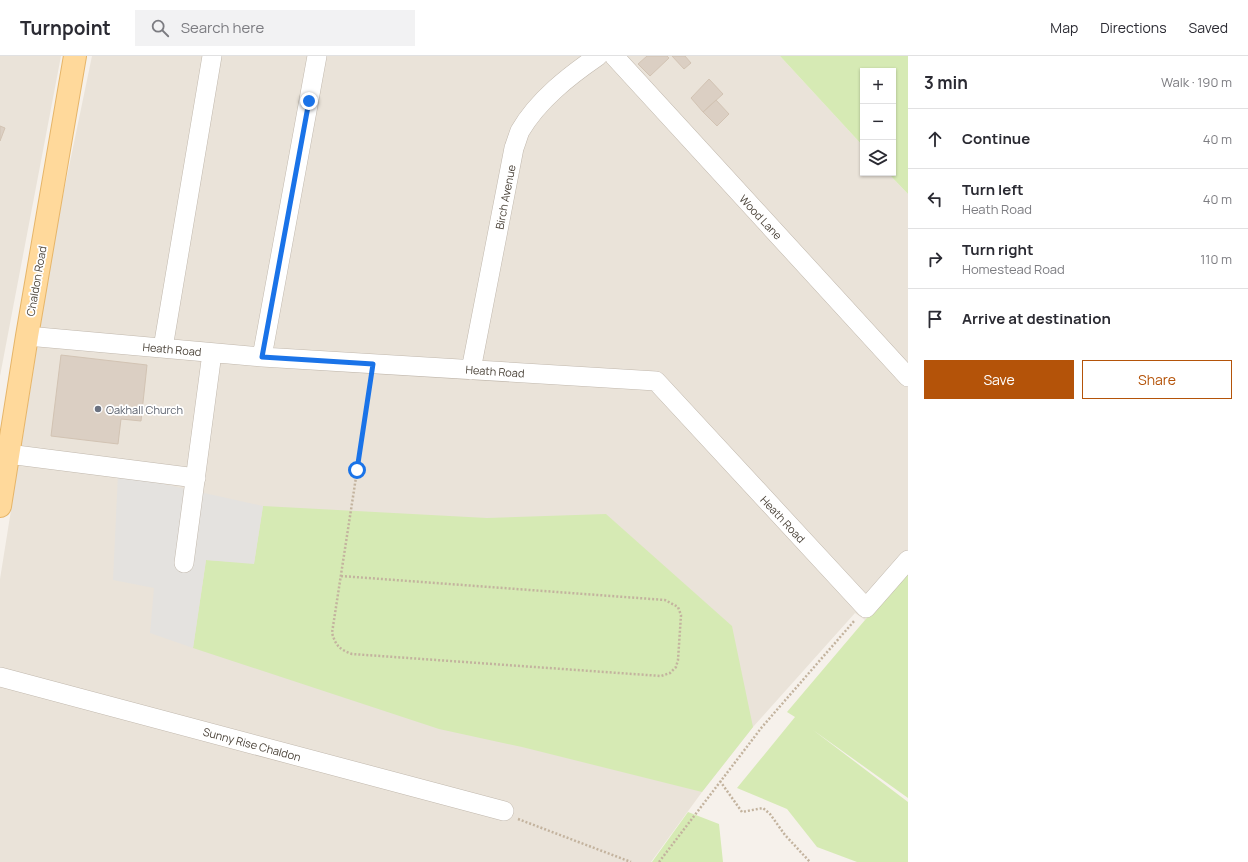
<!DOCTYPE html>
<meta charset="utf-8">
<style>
:root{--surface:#fff;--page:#f2f2f3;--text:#2b2b33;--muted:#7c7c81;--line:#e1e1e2;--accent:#b45309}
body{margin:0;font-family:Manrope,sans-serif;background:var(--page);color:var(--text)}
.controls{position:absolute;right:12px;top:12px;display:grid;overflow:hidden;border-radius:0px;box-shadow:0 1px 3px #0004}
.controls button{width:36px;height:36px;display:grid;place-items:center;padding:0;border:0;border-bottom:1px solid var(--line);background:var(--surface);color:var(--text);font:20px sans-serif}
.stop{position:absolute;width:12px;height:12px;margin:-9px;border:3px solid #1a73e8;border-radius:50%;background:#fff}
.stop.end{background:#1a73e8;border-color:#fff;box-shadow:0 1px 4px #0008}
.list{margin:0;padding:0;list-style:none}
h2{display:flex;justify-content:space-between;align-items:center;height:52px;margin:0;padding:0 16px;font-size:17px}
h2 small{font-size:13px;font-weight:400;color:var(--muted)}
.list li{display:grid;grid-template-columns:26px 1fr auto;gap:12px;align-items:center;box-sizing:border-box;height:60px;padding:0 16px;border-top:1px solid var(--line)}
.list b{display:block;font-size:15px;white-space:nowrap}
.list p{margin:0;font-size:13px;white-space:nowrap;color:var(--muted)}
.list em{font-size:13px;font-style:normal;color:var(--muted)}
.actions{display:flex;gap:8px;padding:12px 16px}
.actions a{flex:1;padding:9px 0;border:1px solid var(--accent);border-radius:0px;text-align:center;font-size:14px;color:var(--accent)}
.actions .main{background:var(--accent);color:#fff}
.icon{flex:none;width:22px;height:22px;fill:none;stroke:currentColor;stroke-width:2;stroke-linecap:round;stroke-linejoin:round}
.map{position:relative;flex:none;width:908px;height:806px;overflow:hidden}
header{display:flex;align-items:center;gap:24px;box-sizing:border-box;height:56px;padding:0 20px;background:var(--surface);border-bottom:1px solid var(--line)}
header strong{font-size:19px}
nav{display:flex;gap:22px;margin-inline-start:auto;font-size:14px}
.search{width:280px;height:36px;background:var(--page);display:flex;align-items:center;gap:10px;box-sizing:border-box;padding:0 14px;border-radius:0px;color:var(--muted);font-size:15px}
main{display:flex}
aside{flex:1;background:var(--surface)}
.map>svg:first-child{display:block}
</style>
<header>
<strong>Turnpoint</strong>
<div class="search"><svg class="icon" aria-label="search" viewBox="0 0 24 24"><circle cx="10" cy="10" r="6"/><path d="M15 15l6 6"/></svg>Search here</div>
<nav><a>Map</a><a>Directions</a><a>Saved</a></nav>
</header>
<main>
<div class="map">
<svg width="908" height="806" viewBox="0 0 908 806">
<rect width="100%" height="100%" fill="#f6f1eb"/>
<path fill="#eae3d9" d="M 0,0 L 61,0 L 0,320 Z
M 92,0 L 780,0 L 863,90 L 863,117 L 888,117 L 908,138 L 908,516 L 865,564 L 855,557 L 753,671 L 702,736 L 651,806 L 0,806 L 0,523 L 56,173 Z"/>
<path fill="#d6eab4" d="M 780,0 L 908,0 L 908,138 L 888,117 L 893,117 L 893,15 L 863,15 L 863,90 Z
M 263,450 L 487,462 L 606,458 L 732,570 L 753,671 L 702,736 L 522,691 L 439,673 L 193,592 L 206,504 L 254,507 Z
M 908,516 L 908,742 L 813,674 L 908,746 L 908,806 L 857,806 L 817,791 L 787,753 L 737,732 L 795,661 L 787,656 L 865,564 Z
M 688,756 L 719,768 L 723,806 L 652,806 Z"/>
<path fill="#e4e2df" d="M 118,418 L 263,450 L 254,508 L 206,504 L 193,592 L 150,577 L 154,532 L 113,524 Z"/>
<path fill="#dbcfc3" stroke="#d2c3b3" d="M 647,0 L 667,0 L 669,2 L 650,20 L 638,8 Z
M 672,0 L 685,0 L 691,7 L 684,13 Z
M 709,23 L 723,38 L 703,56 L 691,42 Z
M 716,44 L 729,58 L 717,70 L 703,56 Z
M 0,70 L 5,72 L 0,85 Z
M 61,299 L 147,309 L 141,365 L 121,363 L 118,388 L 51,380 Z"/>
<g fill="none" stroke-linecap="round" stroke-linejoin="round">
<defs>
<path id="minor" d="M 614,0 L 908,321
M 27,280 L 262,301 L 656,325 L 866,552 L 908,504
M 163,292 L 212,0
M 262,301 L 317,0
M 471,314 L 514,92 C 516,87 518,80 520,75 C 538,44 569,20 598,0
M 8,398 L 196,422
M 184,507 L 212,297
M 0,621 L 504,755"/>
<path id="major" d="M 0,450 L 27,280 L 75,0"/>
</defs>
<use href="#minor" stroke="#c1b8ad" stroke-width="20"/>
<use href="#major" stroke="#e6b569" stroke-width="24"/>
<path stroke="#c3b39e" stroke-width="2.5" stroke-dasharray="2 2" stroke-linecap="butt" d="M 341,520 L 665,544 L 678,551 L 681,559 L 678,604 L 676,611 L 670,617 L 661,620 L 352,598 C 339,593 336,590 332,577 L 371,324
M 720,725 L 742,756 L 763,752 L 770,758 L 785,779 L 810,806
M 518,763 L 631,806
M 659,806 L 762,671 L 855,564"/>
<use href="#minor" stroke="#fff" stroke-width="19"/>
<use href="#major" stroke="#ffd99b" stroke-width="22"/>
</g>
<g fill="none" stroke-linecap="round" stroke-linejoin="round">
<path stroke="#1a73e8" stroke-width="5" d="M 309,45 L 262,301 L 373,308 L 357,414"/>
</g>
<circle fill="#6b7280" stroke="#fff" stroke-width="1.5" cx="98" cy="353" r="4"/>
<g text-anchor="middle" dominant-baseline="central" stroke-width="3.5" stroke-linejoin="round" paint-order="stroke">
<g font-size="11" fill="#4a4238" stroke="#fff">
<text transform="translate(505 141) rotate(-79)">Birch Avenue</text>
<text transform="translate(761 161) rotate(47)">Wood Lane</text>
<text transform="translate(36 225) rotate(-80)">Chaldon Road</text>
<text transform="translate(172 293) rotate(5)">Heath Road</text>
<text transform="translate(495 315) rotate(4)">Heath Road</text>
<text transform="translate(783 463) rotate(47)">Heath Road</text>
<text transform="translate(252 688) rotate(15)">Sunny Rise Chaldon</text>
</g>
<g font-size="11" fill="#5b616d" stroke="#fff" text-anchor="start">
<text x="106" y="353">Oakhall Church</text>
</g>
</g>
</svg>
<div class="controls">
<button>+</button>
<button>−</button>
<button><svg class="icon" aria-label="layers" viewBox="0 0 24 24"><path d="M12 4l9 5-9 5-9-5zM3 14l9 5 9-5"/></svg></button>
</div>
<div class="stop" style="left:357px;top:414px"></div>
<div class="stop end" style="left:309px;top:45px"></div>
</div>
<aside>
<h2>3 min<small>Walk · 190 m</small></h2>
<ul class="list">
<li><svg class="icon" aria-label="ahead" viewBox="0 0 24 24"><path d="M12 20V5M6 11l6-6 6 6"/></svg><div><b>Continue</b></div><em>40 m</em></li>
<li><svg class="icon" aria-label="left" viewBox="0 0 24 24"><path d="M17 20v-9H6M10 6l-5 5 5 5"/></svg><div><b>Turn left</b><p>Heath Road</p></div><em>40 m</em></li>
<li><svg class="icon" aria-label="right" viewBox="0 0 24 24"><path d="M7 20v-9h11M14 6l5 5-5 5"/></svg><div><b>Turn right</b><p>Homestead Road</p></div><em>110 m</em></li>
<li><svg class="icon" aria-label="arrive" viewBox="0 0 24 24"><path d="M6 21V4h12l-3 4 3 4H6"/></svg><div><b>Arrive at destination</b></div></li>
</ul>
<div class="actions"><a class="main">Save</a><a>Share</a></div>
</aside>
</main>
